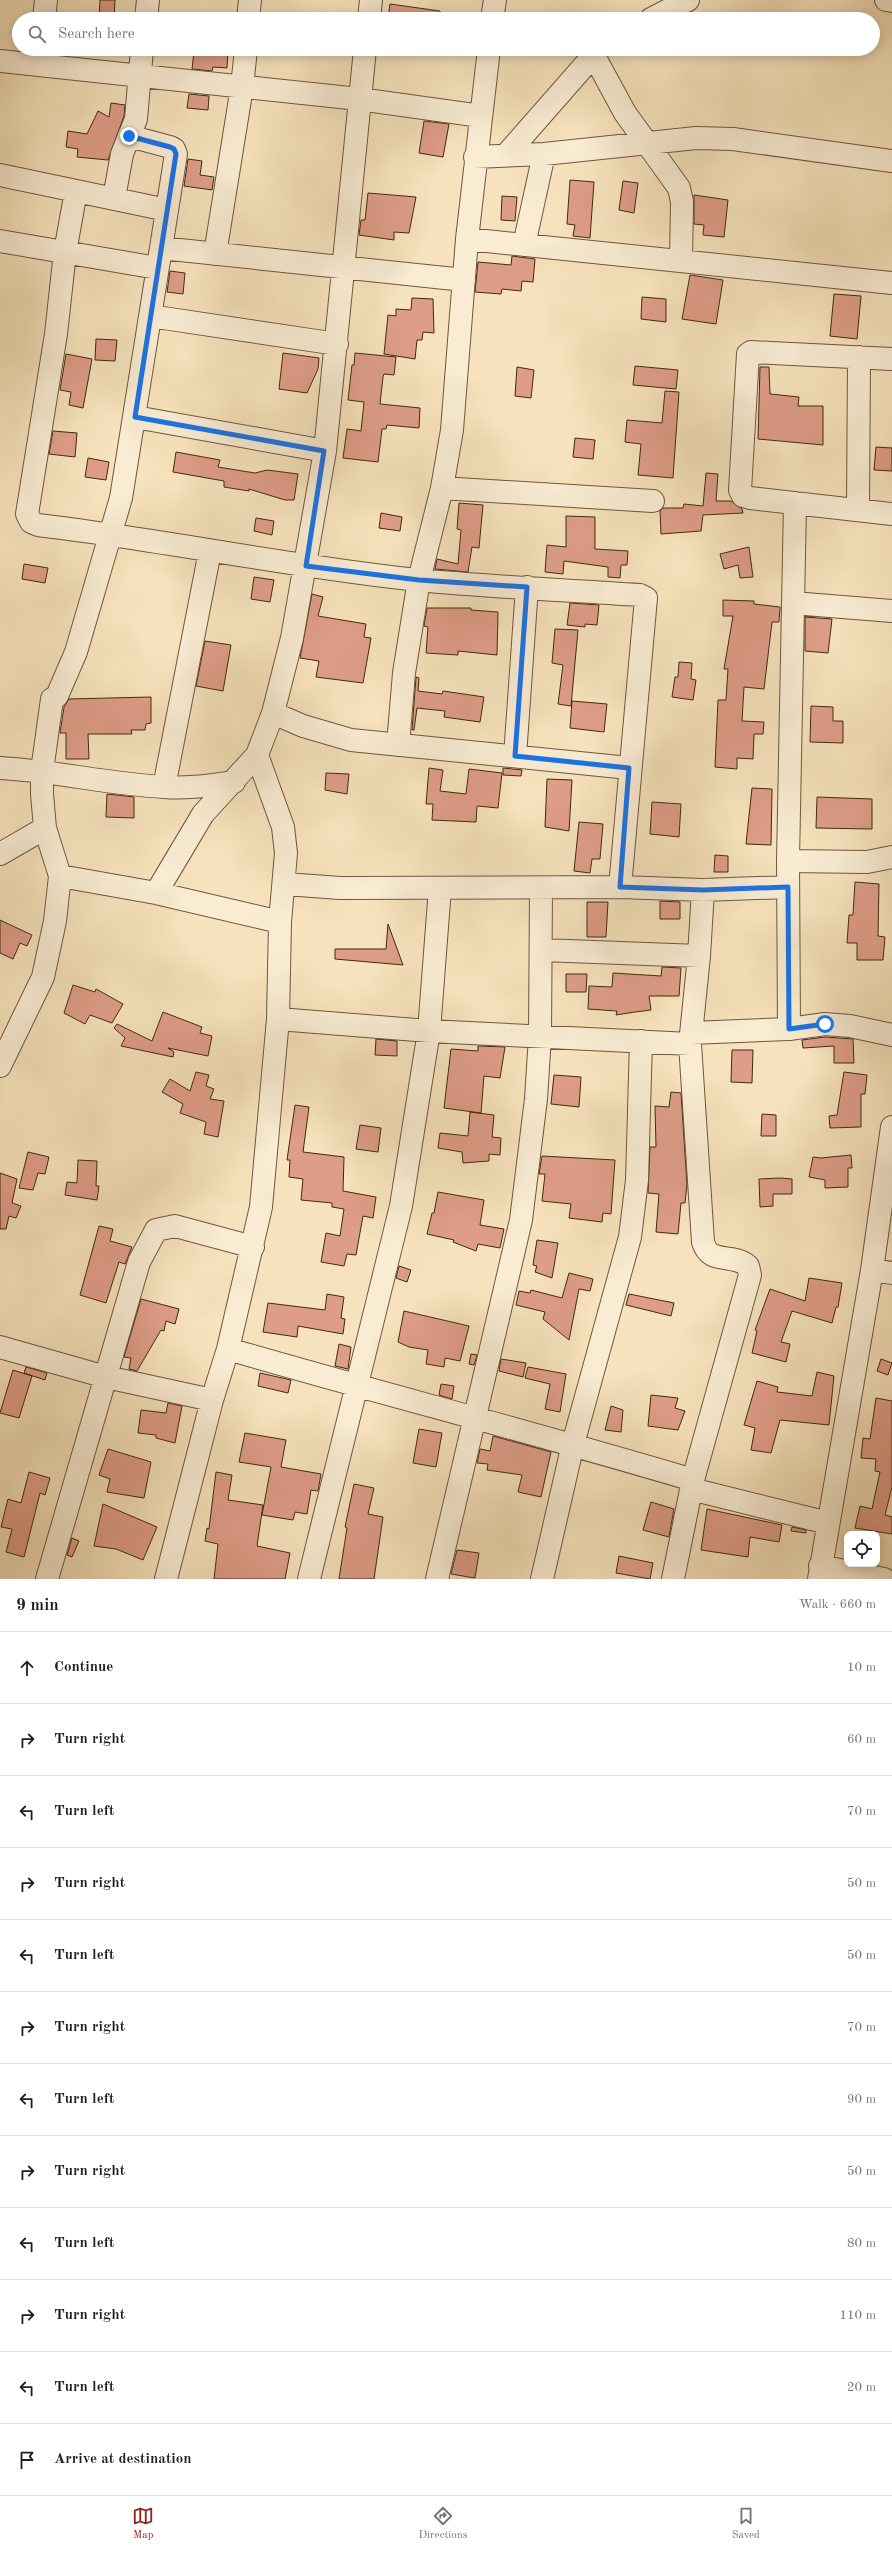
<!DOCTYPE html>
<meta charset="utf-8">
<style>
:root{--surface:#fff;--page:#f2f2f2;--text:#202124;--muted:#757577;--line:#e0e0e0;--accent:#8f2418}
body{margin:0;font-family:"Old Standard TT",serif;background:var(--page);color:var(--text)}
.controls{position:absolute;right:12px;bottom:12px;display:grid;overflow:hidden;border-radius:8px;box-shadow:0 2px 10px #0003}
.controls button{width:36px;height:36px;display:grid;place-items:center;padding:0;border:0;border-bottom:1px solid var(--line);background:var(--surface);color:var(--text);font:20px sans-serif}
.stop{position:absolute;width:12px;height:12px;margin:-9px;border:3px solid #1a73e8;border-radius:50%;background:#fff}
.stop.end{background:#1a73e8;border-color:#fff;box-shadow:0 1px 4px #0008}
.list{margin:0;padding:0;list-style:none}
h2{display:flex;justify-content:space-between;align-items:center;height:52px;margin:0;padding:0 16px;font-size:17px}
h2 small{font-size:13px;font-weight:400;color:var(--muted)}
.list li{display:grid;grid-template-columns:26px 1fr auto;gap:12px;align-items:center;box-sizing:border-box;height:72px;padding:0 16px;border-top:1px solid var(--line)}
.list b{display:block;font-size:15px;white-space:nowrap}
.list em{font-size:13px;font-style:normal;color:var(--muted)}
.icon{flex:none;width:22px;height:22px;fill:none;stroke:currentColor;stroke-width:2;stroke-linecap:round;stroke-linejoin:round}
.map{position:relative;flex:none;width:892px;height:1579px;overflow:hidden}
.search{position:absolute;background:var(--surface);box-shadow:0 2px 10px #0003;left:12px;right:12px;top:12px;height:44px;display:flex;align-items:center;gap:10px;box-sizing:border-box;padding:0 14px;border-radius:22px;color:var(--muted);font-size:15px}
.sheet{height:916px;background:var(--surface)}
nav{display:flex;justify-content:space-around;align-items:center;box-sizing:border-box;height:56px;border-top:1px solid var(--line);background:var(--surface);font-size:11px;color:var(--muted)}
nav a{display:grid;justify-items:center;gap:2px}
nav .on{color:var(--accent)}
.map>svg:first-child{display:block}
</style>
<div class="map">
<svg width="892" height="1579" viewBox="0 0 892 1579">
<rect width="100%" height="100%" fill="#f6e2bc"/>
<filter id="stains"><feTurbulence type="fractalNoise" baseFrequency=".005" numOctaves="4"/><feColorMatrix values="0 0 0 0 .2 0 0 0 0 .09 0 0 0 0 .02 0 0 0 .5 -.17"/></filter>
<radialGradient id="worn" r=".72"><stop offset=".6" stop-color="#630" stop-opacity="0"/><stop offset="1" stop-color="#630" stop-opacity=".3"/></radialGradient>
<path fill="#de9d88" stroke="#412913" d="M 100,0 L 115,0 L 114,19 L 99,19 Z
M 390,4 L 440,11 L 440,19 L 388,19 Z
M 198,49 L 228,49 L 227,68 L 213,67 L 212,71 L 192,69 L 194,51 L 198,52 Z
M 189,94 L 209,96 L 208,110 L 187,108 Z
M 111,103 L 125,105 L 124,116 L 108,160 L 77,157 L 78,149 L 66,147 L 68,131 L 87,134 L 98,111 L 109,117 Z
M 424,121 L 449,124 L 443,157 L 419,153 Z
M 188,159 L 202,161 L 200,175 L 214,177 L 212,190 L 184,186 Z
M 570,180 L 594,182 L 590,238 L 573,236 L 575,225 L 567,224 Z
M 623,181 L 638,183 L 634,213 L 619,210 Z
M 368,193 L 416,197 L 409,233 L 394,232 L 394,240 L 359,235 L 361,220 L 365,220 Z
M 694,195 L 728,200 L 724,237 L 703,235 L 704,225 L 694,224 Z
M 502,196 L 517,197 L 515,221 L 501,220 Z
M 512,256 L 535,259 L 533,282 L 522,281 L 521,291 L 502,289 L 501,294 L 475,292 L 478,262 L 511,265 Z
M 170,271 L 185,273 L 183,294 L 167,292 Z
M 690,275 L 723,280 L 716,324 L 682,319 Z
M 834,294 L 861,296 L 857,339 L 830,336 Z
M 642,297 L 666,299 L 666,322 L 641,319 Z
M 412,298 L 433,299 L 434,333 L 423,332 L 422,340 L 417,340 L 415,359 L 384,354 L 388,315 L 396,316 L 396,309 L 411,310 Z
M 96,339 L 117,340 L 115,361 L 95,360 Z
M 283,353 L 319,358 L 318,369 L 307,393 L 279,389 Z
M 355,353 L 396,357 L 394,375 L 384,374 L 383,377 L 380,404 L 420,408 L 419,428 L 387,425 L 386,429 L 382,429 L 378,462 L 343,458 L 347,429 L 361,431 L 364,402 L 348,400 L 352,365 L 354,365 Z
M 66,354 L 92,359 L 83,408 L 69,405 L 71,392 L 60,390 Z
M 635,366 L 678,370 L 676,389 L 633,385 Z
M 517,367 L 534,370 L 531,398 L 515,396 Z
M 760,367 L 769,367 L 770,394 L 799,397 L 798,406 L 823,406 L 823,445 L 758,439 Z
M 665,391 L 679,392 L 673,478 L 638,475 L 641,444 L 625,442 L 627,420 L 662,423 Z
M 53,431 L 77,433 L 75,457 L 49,454 Z
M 575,438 L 595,440 L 593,459 L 573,457 Z
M 876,447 L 892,448 L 892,471 L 874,470 Z
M 176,452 L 220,460 L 218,467 L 255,473 L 267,470 L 298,474 L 294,500 L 285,500 L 249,489 L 249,491 L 224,487 L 224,481 L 173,472 Z
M 88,458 L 109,462 L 106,480 L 85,477 Z
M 706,473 L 718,474 L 716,501 L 731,501 L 742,509 L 743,513 L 703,515 L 701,531 L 661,534 L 660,511 L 663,508 L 683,508 L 684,504 L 703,506 Z
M 459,503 L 483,505 L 479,548 L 472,547 L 468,572 L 435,569 L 437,559 L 458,564 L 461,530 L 457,529 Z
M 381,513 L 402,517 L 400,531 L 379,528 Z
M 566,516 L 595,517 L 595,549 L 628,551 L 627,565 L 621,565 L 620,578 L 608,577 L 608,567 L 564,561 L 563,574 L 545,572 L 547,545 L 566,547 Z
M 256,518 L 274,521 L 272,535 L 254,531 Z
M 749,547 L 753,577 L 740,578 L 738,565 L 724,569 L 720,554 Z
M 24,564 L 48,568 L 45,583 L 22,579 Z
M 254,577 L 274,580 L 270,602 L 251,599 Z
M 312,594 L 323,597 L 318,616 L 366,624 L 364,637 L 371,638 L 363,683 L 316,677 L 319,661 L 300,658 Z
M 723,600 L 754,601 L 754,604 L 780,607 L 779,622 L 772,622 L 764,689 L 744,687 L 742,721 L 764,722 L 763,734 L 754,734 L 753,759 L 737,758 L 737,769 L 715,767 L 718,700 L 726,700 L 728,669 L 724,669 L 733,616 L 723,616 Z
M 570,603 L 599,605 L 597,625 L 585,624 L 585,627 L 567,625 Z
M 427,608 L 471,608 L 471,610 L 498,612 L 497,655 L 458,651 L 458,655 L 426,653 L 428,627 L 424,626 Z
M 805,617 L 832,619 L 828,653 L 805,651 Z
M 555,629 L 578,630 L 571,706 L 558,704 L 563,665 L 552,663 Z
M 205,641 L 231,645 L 223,691 L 196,686 Z
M 679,662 L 692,663 L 691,679 L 696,680 L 693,700 L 672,697 L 675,677 L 678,677 Z
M 416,677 L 419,678 L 418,691 L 442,694 L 443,691 L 484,697 L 480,722 L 444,717 L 445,711 L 417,708 L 414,730 L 412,730 Z
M 151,697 L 151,723 L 146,724 L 145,730 L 131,730 L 132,734 L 88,734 L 89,759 L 66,759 L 66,733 L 60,733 L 64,707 L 69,699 Z
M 572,701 L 607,704 L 604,732 L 570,728 Z
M 811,706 L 833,707 L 833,721 L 843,721 L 843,743 L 810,742 Z
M 429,768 L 443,770 L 440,791 L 466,794 L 469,769 L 502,773 L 498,808 L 477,806 L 476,822 L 432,820 L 433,804 L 426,804 Z
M 503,768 L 522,770 L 521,776 L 503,775 Z
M 326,773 L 349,774 L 347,794 L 325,790 Z
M 547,779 L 572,780 L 569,831 L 545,827 Z
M 752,788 L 772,789 L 771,845 L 746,844 Z
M 107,794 L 134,797 L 134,818 L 106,817 Z
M 817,797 L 872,799 L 872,829 L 816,828 Z
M 652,802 L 681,804 L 679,837 L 650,834 Z
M 579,822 L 603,824 L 600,859 L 592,859 L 590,873 L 574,871 Z
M 715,855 L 728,856 L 728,872 L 714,872 Z
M 855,882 L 879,884 L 878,936 L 885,937 L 883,960 L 857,960 L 857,943 L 847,943 L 849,915 L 853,915 Z
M 660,901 L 680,902 L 680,919 L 660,919 Z
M 587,902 L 608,902 L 606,937 L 587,937 Z
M 0,920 L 32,935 L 27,946 L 20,943 L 13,959 L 0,953 Z
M 388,924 L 403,965 L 335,959 L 335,949 L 386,949 Z
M 662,967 L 681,968 L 679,996 L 649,996 L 651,1010 L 635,1012 L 616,1015 L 617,1011 L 588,1009 L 589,986 L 612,987 L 613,973 L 661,976 Z
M 566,974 L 587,974 L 586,992 L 566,992 Z
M 73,985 L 95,992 L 96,989 L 123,1004 L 112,1023 L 90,1015 L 85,1024 L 64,1013 Z
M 163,1012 L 202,1027 L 200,1033 L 212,1036 L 208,1056 L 168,1048 L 174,1052 L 173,1057 L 121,1046 L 125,1038 L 114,1028 L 117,1024 L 152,1041 Z
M 825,1037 L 853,1039 L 854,1063 L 834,1063 L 834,1046 L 803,1048 L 802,1040 Z
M 376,1039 L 397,1041 L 397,1056 L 375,1055 Z
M 478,1046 L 505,1047 L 500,1078 L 484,1076 L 481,1113 L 444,1108 L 451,1049 L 478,1051 Z
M 732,1050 L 753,1050 L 752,1083 L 731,1082 Z
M 196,1072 L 209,1075 L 206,1086 L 214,1089 L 210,1099 L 224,1101 L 218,1137 L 204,1134 L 206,1122 L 180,1113 L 183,1104 L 162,1092 L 170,1079 L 190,1091 Z
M 844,1072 L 867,1075 L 865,1094 L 861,1094 L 861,1127 L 830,1128 L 829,1116 L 837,1115 Z
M 554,1075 L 581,1077 L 579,1107 L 551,1104 Z
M 671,1092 L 681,1093 L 687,1184 L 685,1203 L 681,1203 L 678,1234 L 656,1232 L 659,1194 L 648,1193 L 650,1147 L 656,1147 L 655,1106 L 669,1107 Z
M 295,1105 L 309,1107 L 303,1152 L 344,1157 L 343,1191 L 376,1197 L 373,1218 L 363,1216 L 356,1255 L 347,1254 L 344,1266 L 321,1262 L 326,1233 L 340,1236 L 344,1209 L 332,1207 L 332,1203 L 301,1200 L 303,1179 L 289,1177 L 290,1160 L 287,1160 Z
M 470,1112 L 494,1115 L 492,1137 L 501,1138 L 500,1155 L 489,1154 L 489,1161 L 463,1163 L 462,1152 L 438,1148 L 440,1133 L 468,1136 Z
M 762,1114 L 776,1115 L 776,1136 L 761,1136 Z
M 360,1125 L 381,1128 L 378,1152 L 356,1149 Z
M 28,1152 L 49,1157 L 45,1174 L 38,1173 L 33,1190 L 19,1188 Z
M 851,1155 L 852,1168 L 848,1168 L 848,1187 L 825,1188 L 825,1180 L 809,1177 L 813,1157 L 821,1158 Z
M 542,1156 L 615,1160 L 611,1214 L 603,1213 L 602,1222 L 569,1218 L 571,1204 L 542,1201 L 545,1174 L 539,1174 Z
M 78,1160 L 97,1161 L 96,1186 L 99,1186 L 97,1200 L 65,1195 L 67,1182 L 77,1183 Z
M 0,1173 L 17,1179 L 12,1203 L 21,1206 L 16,1218 L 9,1216 L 6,1229 L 0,1229 Z
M 780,1178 L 792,1179 L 792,1194 L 773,1194 L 773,1206 L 760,1207 L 759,1179 Z
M 438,1192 L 484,1200 L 480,1225 L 504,1229 L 500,1248 L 478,1244 L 476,1251 L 453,1242 L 454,1240 L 427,1234 L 432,1213 L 434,1213 Z
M 99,1226 L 113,1229 L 110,1241 L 132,1247 L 125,1264 L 119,1262 L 106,1303 L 80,1295 Z
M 537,1240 L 558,1243 L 552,1278 L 535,1272 L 537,1266 L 533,1265 Z
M 399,1266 L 411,1270 L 407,1282 L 396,1278 Z
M 569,1273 L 593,1279 L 590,1291 L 579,1289 L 569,1340 L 543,1319 L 545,1312 L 516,1305 L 519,1291 L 530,1293 L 531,1290 L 562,1298 Z
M 809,1278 L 842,1283 L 838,1307 L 836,1307 L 832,1323 L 792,1311 L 781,1342 L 790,1344 L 786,1362 L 752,1353 L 757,1331 L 755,1330 L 770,1289 L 805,1301 Z
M 327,1294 L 344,1297 L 341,1318 L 345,1319 L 343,1334 L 298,1326 L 297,1337 L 263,1332 L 268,1303 L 325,1310 Z
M 629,1294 L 674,1303 L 671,1316 L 626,1305 Z
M 141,1299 L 179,1309 L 175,1324 L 166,1321 L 164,1331 L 161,1330 L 137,1371 L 129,1369 L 131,1358 L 124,1357 Z
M 404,1311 L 469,1326 L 460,1361 L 445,1358 L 444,1367 L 426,1364 L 428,1350 L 409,1347 L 398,1342 Z
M 339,1344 L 351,1347 L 348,1369 L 335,1366 Z
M 471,1354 L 477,1355 L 474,1365 L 469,1364 Z
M 501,1359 L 526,1363 L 523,1377 L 499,1371 Z
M 881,1359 L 892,1363 L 888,1375 L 877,1371 Z
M 26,1367 L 47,1373 L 45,1380 L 24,1373 Z
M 528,1367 L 566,1374 L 560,1412 L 545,1409 L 550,1384 L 525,1378 Z
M 13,1370 L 32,1376 L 19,1418 L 0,1413 Z
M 817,1372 L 834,1376 L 829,1425 L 780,1420 L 771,1453 L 751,1450 L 755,1428 L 744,1425 L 757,1381 L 778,1387 L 777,1392 L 812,1396 Z
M 260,1373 L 291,1380 L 288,1393 L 258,1386 Z
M 441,1384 L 454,1386 L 452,1399 L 439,1395 Z
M 651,1395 L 678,1398 L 675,1408 L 685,1411 L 678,1430 L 648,1426 Z
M 876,1398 L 892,1401 L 892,1487 L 885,1515 L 892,1517 L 892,1534 L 855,1528 L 860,1506 L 872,1509 L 880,1472 L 875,1471 L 876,1459 L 861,1458 L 863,1438 L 870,1439 Z
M 168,1403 L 182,1406 L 175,1443 L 156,1438 L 156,1435 L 138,1433 L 141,1410 L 166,1413 Z
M 611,1406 L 623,1410 L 621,1432 L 605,1430 Z
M 419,1429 L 442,1433 L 436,1467 L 413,1463 Z
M 245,1433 L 286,1440 L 281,1467 L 321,1474 L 318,1491 L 311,1490 L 307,1514 L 295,1512 L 293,1520 L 262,1515 L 271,1467 L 239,1462 Z
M 493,1436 L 551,1452 L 541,1497 L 518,1492 L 522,1475 L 487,1470 L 488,1464 L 477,1463 L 480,1449 L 490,1451 Z
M 108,1449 L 151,1462 L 144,1498 L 107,1492 L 110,1479 L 99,1475 Z
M 29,1472 L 50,1478 L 45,1495 L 40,1493 L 24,1557 L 6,1552 L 12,1529 L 1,1527 L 8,1499 L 21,1503 Z
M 216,1472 L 232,1475 L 228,1500 L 263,1505 L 257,1546 L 290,1553 L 285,1579 L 214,1579 L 218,1544 L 205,1541 L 207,1528 L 209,1529 Z
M 354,1484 L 374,1488 L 368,1514 L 383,1517 L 374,1579 L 339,1579 L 347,1528 L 345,1527 Z
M 651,1502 L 674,1509 L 669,1537 L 643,1530 Z
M 103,1504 L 157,1527 L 143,1560 L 116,1549 L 94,1546 Z
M 707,1509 L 782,1525 L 779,1542 L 750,1537 L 748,1557 L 701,1550 Z
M 792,1527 L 806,1530 L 806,1533 L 791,1531 Z
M 72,1538 L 79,1541 L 72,1557 L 67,1555 Z
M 457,1550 L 479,1553 L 475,1578 L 451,1574 Z
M 619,1556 L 653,1563 L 650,1579 L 616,1573 Z"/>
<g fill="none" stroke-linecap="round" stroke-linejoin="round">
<defs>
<path id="minor" d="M 886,0 L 892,1
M 44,19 L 46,0
M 146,19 L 148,0
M 248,19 L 250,0
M 369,19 L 371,0
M 492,19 L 495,0
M 651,19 L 688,0
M 593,54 L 625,113 L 679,188 L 682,202 L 681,261
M 0,61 L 359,99 L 481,116
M 506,155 L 599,49
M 475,157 L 544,154 L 696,138 L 733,139 L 892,161
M 0,175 L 167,210
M 76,191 L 65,252 L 56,334 L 27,514 L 31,522 L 38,525 C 165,540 291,567 418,580 C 492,587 566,590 640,595 L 646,598 L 620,887
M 114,198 L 122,154 L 136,119 L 142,49
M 467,239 L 892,283
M 0,241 L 157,268
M 524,245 L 544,154
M 161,248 L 464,280
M 215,254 L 242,87 L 246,49
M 150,316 L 337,344
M 892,359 L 751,352 L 748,354 L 740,490 L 743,496 L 750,498 L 892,514
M 135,417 L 325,451
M 442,488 L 653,501
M 858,510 L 859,357
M 793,603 L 892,611
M 273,713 L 303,726 L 351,740 L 629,768
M 398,745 L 404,673 L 419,580 L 442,488 L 452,430 L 467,239 L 489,49
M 515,756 L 527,587
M 0,768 C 55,771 109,784 164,787 C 188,789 211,785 234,782
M 164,787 L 210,551
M 0,854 L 45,828
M 788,861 L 867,862 L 892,857
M 60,876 L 156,893 L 280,922
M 285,884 L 340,888 L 620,887 L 703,890 L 788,887
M 156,893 L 203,814 L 257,755 L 273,713 L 292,638 L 325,451 L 365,49
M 542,950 L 699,956
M 278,1019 L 429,1031 L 690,1044
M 789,1029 L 788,861 L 795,503
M 691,1033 L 789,1029 L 825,1024 L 850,1026 L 892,1035
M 0,1066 L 43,977 L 55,921 L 60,876 L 45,828 L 42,794 L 42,771 L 52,699 L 57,696 L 76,652 L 121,498 L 176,154 L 174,149 L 170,147 L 129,136
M 872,1270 L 892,1273
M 0,1347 L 106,1377 L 212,1400
M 228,1349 C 383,1394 539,1434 693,1480
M 691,1489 L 828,1523
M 820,1566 L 884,1579
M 47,1579 L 139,1262 L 156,1230 L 175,1226 L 253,1247
M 166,1579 L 212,1400 L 228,1349 L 261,1207 L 278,1019 L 280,922 L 286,853 L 283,827 L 257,755
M 309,1579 L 401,1206 L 429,1031 L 440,888
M 437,1579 L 521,1220 L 536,1099 L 540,1036 L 541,888
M 542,1579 L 573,1444 L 630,1237 L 637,1180 L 641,1041
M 673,1579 L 693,1480 L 750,1275 L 748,1266 C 732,1252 710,1266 703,1242 L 690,1044 L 699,956 L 703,890
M 819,1579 L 872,1270 L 892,1127"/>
</defs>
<use href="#minor" stroke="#6e573d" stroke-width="24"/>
<use href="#minor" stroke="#f9ecd3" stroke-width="22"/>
</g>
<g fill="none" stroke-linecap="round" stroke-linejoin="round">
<path stroke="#1a73e8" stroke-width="5" d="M 129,136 L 170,147 L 174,149 L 176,154 L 135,417 L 324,451 L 306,566 L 419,580 L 527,587 L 515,756 L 629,768 L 620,887 L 703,890 L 788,887 L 789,1029 L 825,1024"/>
</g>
<rect width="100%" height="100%" filter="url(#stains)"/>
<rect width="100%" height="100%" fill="url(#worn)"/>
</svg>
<div class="controls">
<button><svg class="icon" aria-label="locate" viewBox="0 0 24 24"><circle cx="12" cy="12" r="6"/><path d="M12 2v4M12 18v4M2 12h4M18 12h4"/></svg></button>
</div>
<div class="stop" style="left:825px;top:1024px"></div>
<div class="stop end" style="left:129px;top:136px"></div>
<div class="search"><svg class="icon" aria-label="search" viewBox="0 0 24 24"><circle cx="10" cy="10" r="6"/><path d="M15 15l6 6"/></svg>Search here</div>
</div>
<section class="sheet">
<h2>9 min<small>Walk · 660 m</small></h2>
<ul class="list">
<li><svg class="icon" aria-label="ahead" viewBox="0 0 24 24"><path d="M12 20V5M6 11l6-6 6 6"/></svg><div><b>Continue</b></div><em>10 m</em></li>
<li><svg class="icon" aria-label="right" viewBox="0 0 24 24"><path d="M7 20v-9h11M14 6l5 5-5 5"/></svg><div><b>Turn right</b></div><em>60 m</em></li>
<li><svg class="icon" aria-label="left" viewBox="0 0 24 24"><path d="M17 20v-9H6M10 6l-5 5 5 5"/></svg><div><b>Turn left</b></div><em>70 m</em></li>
<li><svg class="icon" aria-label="right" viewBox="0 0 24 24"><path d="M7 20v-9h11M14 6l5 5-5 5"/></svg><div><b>Turn right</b></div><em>50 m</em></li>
<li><svg class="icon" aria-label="left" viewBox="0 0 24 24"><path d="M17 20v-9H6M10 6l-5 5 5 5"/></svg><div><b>Turn left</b></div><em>50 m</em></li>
<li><svg class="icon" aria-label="right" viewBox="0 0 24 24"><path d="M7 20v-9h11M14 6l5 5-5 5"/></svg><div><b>Turn right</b></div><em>70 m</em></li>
<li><svg class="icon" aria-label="left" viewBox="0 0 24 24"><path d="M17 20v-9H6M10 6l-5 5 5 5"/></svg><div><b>Turn left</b></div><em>90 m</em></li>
<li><svg class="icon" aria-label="right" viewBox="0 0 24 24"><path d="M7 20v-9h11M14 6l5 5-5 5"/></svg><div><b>Turn right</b></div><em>50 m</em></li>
<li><svg class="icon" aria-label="left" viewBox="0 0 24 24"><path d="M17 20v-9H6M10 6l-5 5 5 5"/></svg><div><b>Turn left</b></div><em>80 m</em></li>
<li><svg class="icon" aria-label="right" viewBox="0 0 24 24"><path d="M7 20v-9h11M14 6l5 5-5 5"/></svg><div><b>Turn right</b></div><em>110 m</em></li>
<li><svg class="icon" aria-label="left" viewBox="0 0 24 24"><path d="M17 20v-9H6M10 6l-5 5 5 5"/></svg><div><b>Turn left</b></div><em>20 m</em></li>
<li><svg class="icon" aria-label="arrive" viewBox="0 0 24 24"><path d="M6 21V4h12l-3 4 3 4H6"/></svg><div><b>Arrive at destination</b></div></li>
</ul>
</section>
<nav>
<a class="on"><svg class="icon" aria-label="map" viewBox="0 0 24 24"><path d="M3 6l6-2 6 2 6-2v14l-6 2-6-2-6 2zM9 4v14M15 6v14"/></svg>Map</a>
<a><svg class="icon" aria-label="directions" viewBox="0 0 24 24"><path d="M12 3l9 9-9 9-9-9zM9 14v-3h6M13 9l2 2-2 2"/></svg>Directions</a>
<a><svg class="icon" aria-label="saved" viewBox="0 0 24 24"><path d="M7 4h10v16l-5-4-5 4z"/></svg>Saved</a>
</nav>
